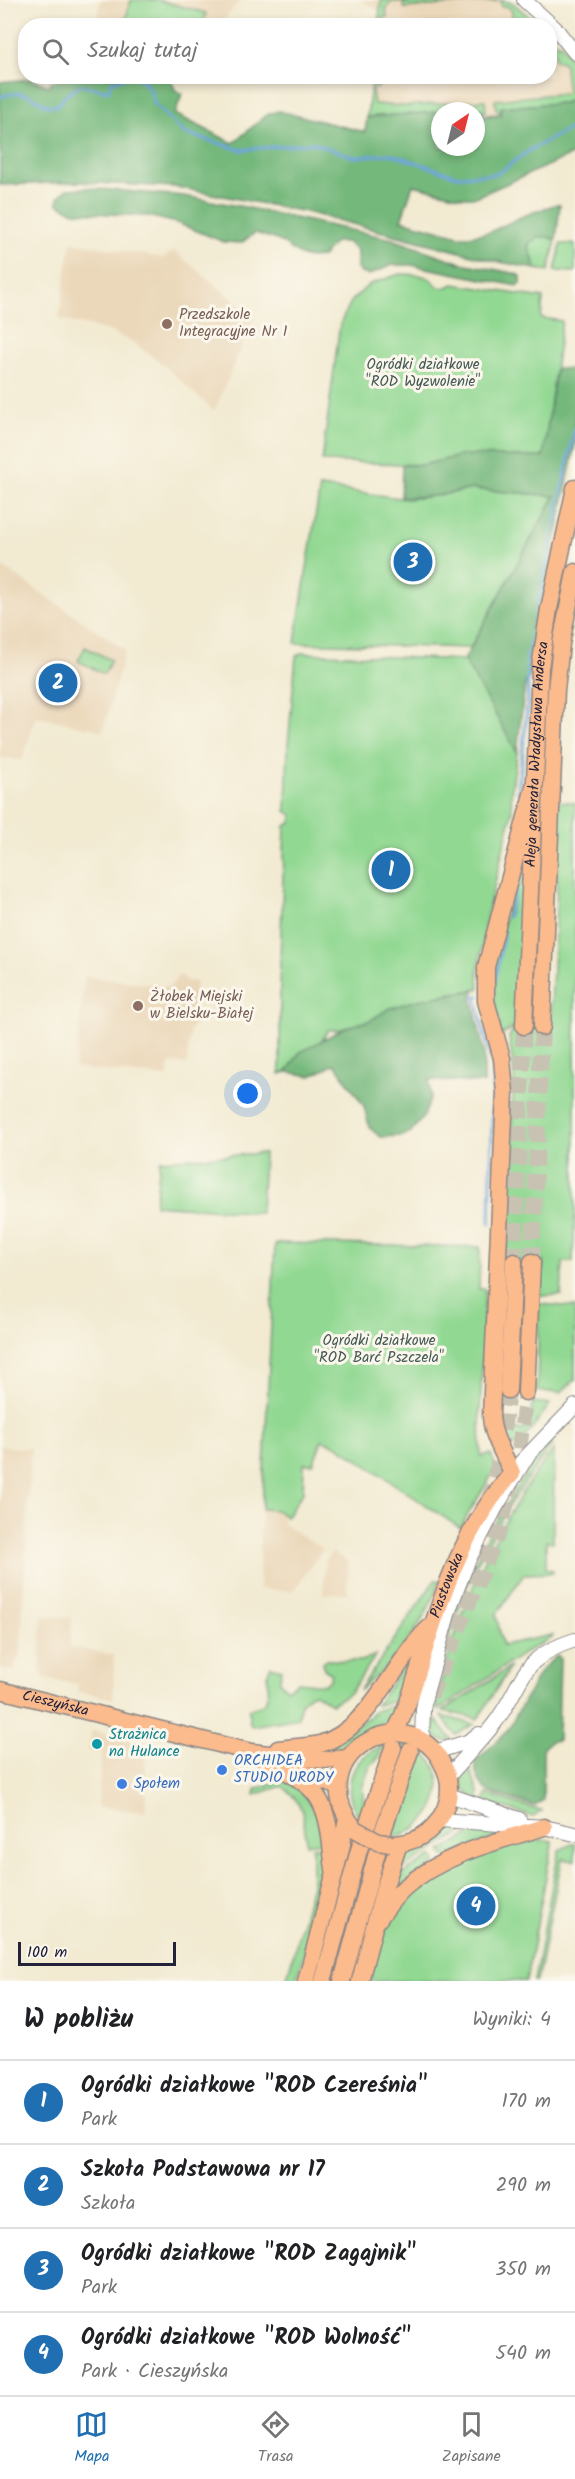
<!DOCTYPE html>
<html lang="pl">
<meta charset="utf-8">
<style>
:root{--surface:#fff;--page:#f6f6f6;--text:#202124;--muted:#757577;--line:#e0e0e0;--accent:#1f6fb2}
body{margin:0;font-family:Kalam,sans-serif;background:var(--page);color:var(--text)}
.compass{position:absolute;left:431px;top:102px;width:54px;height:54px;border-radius:50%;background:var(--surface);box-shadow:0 3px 9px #0003;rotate:35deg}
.scale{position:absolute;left:18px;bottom:15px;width:158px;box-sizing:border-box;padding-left:6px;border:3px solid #22223b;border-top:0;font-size:16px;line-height:21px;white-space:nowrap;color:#22223b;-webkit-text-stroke:4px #fbf7ec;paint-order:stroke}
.you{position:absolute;left:248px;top:1094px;width:21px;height:21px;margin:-15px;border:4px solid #fff;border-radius:50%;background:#1a73e8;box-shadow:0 0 0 9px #1a73e833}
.badge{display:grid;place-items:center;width:39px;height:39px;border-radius:50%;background:var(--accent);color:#fff;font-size:20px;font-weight:700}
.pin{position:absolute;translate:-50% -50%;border:3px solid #fff;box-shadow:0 2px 6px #0006}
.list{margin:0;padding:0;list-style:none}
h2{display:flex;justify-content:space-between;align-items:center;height:78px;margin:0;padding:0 24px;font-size:26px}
h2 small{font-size:20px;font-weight:400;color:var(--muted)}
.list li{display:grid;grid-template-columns:39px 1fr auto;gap:18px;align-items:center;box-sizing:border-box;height:84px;padding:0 24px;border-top:2px solid var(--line)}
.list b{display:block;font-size:22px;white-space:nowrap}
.list p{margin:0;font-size:20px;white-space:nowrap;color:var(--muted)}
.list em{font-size:20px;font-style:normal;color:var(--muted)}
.icon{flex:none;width:33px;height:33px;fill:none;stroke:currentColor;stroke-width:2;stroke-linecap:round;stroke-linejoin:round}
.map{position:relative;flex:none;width:575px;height:1981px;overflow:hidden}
.search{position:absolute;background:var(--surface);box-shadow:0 3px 9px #0003;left:18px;right:18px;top:18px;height:66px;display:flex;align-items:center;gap:15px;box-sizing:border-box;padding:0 21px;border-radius:24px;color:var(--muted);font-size:22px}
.sheet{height:414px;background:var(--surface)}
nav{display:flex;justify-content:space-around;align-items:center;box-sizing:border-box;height:84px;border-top:2px solid var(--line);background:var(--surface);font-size:16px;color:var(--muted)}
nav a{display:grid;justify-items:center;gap:3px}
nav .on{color:var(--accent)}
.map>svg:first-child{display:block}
</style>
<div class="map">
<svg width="575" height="1981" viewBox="0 0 575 1981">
<rect width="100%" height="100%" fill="#fbf7ec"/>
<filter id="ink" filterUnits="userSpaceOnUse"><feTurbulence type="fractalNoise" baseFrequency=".0167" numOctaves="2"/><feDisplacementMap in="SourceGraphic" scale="12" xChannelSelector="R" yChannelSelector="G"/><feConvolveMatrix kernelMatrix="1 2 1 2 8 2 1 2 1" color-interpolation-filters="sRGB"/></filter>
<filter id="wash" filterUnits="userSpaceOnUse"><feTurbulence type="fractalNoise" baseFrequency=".008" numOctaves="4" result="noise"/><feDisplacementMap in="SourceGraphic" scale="24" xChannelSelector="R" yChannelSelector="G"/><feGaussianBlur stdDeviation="1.35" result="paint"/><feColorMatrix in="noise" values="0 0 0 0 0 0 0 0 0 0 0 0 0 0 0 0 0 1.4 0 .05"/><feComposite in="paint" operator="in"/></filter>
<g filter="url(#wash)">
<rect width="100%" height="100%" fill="#f2ead1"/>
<path fill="#ebd8ba" d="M 100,0 L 238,0 L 239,1 L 220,25 L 97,26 Z
M 360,0 L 508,0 L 539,25 L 378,25 L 380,11 Z
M 550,41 L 557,43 L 563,48 L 575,65 L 575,98 L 564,103 L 502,107 L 502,115 L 482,117 L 481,109 L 367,117 L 372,77 L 550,76 Z
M 71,242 L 163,258 L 174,251 L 254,317 L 214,411 L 159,361 L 131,341 L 106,330 L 59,319 Z
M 0,565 L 125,650 L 103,731 L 36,716 L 22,760 L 0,757 Z
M 179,974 L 187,981 L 196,982 L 193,1026 L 190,1029 L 187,1064 L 169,1063 L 168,1077 L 75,1068 L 85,976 L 170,987 Z
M 0,1446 L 31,1449 L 20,1658 L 17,1660 L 14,1671 L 0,1669 Z
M 261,1509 L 276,1510 L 282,1514 L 283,1524 L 323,1549 L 293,1591 L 259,1589 Z
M 332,1552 L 348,1562 L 347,1593 L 323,1594 L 325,1562 Z
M 42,1616 L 72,1618 L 70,1647 L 114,1655 L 113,1699 L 77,1691 L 78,1684 L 46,1679 L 40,1671 Z
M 92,1730 L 145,1744 L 146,1812 L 98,1807 L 102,1753 L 88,1751 Z"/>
<path fill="#91d892" stroke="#5a7d66" stroke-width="1.5" d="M 131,0 L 158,0 L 206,13 L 203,25 L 124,25 Z
M 381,0 L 410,0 L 410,1 L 392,2 L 386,8 L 387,17 L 382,18 L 381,25 L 378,25 Z
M 438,0 L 497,0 L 497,1 L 404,8 L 403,3 Z
M 500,0 L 513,3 L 539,25 L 521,22 L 520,18 L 512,18 L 512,11 L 507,6 L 502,7 Z
M 550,43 L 561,44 L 575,65 L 575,98 L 564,103 L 502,107 L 502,115 L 482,117 L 481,109 L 367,117 L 372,77 L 380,77 L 378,88 L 372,89 L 374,104 L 407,106 L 485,100 L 486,111 L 483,111 L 484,115 L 499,114 L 499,110 L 496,110 L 495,100 L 567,93 L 565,65 L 562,62 L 555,60 L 554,53 L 550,53 Z
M 545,236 L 556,240 L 549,271 L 536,269 L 528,245 L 534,238 Z
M 561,244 L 575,244 L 575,272 L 555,271 Z
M 400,274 C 415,275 429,273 438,287 L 445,288 L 453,284 L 543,298 L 541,318 L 562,321 L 543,458 L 464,455 L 422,465 L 322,461 L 340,324 L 352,300 L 370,284 Z
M 320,487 L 407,499 L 436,496 L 472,489 L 555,496 L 470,648 L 295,643 Z
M 85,647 L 111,660 L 104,674 L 78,661 Z
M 301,653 L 464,660 L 517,752 L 511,795 L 512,813 L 487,915 L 478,973 L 479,989 L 434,996 L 434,1020 L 409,1026 L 328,1030 L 316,1051 L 294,1070 L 280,1074 L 280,960 L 285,826 L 291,823 L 292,815 L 286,811 L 288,746 L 296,656 Z
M 558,801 L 575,803 L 575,1214 L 573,1262 L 563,1262 L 561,1295 L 540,1296 L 543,1262 L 506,1260 L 514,1075 L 509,1037 L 515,1027 L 501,1035 L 490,976 L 526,833 L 519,1026 L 550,1027 L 557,890 Z
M 264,1153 L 261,1213 L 155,1205 L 160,1160 Z
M 280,1243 L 480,1247 L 479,1289 L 485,1289 L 480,1415 L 481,1456 L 491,1454 L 496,1468 L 460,1528 L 336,1445 L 322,1440 L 313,1464 L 304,1464 L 303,1493 L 286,1517 L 276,1510 L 262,1509 L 275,1245 Z
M 539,1304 L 575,1307 L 575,1380 L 560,1393 L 537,1391 Z
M 533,1402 L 550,1404 C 539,1418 525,1444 507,1449 L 496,1428 L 523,1430 L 528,1427 Z
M 550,1442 L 553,1443 L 509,1505 L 473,1571 L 456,1617 L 430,1708 C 434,1687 438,1665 444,1644 C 464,1571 503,1501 550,1442 Z
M 554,1449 L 553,1542 L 546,1541 L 546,1569 L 553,1570 L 553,1573 L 524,1574 L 496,1615 L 503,1645 L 553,1635 L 552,1638 L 532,1648 L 439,1710 L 437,1710 C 437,1691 445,1670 450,1652 C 472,1578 505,1510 554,1449 Z
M 435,1580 L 440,1580 C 425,1626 396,1660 359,1691 Z
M 422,1640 L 403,1700 L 376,1705 Z
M 376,1655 L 350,1693 L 331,1704 L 315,1693 C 302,1697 299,1706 298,1718 L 252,1726 L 249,1723 L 249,1709 C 253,1708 260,1706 263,1704 C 273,1695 263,1676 271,1666 L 281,1669 L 280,1682 L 287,1689 L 298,1682 L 324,1685 L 330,1680 L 332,1674 L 324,1669 L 323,1662 L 326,1660 L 361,1661 Z
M 510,1667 L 478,1719 L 443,1711 Z
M 398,1705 L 401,1706 C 390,1725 375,1725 358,1734 C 348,1740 339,1747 328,1751 L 328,1749 L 377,1710 Z
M 427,1714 L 432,1715 L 453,1741 C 433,1743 429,1730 427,1714 Z
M 441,1716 L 474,1724 L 456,1735 Z
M 390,1744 C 447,1742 455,1806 410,1831 C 403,1835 400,1837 393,1837 L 390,1835 L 396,1813 L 405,1804 L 413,1780 L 406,1749 L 396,1748 L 381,1750 L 379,1757 L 370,1766 L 362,1788 L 364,1801 L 359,1817 C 338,1787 353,1752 390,1744 Z
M 468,1765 L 479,1793 L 478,1800 C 461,1792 457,1780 468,1765 Z
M 282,1779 C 311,1796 318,1809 321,1842 L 306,1844 C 304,1816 305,1804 282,1786 L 255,1795 L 256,1789 Z
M 487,1794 L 542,1811 L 533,1817 L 484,1802 Z
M 472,1826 L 405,1867 L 399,1863 L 409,1854 L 434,1841 L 451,1827 Z
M 478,1829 L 516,1830 L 445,1857 L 441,1851 Z
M 546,1840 L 552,1841 L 552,1845 L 526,1981 L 369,1981 C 376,1956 380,1929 395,1908 C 422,1871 501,1840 546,1840 Z
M 575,1843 L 575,1861 L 562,1859 L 537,1981 L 534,1981 L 559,1850 Z
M 321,1846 C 323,1893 309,1936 296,1981 L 286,1981 L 312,1886 L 312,1847 Z
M 432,1856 L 436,1862 L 388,1896 L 396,1869 L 402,1874 Z
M 355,1891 L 358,1894 L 335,1981 L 330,1981 Z"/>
<path fill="#74b87c" stroke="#4b6d5c" stroke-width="1.5" d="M 69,76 L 170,77 L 175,90 L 182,94 L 175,114 L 233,143 L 268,114 L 279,111 L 365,132 L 367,117 L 440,112 L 440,147 L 476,147 L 476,111 L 452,111 L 481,109 L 482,117 L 501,115 L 501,107 L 564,103 L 575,98 L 574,154 L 476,197 L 462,197 L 413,185 L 401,220 L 459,236 L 469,236 L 490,232 L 523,216 L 557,204 L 560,205 L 556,240 C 544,235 537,235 528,245 L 536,269 L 495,261 L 306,212 L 176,187 L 79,182 L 0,185 L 0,82 L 30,79 L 49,86 L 51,82 Z
M 88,188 L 184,196 L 244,207 L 392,239 L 461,263 L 513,273 L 521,276 L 521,284 L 517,286 L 411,265 L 392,265 L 369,275 L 361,273 L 357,268 L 357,251 L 347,242 L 335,242 L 322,257 C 302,260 298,254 283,243 C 275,238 264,236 255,233 L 241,243 L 224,242 L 177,223 L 148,216 L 74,212 L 58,204 L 58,198 L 67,189 Z
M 556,368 L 575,370 L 575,444 L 539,622 L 533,673 L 525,683 L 517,752 L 464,660 L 555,496 L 472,489 L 435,496 L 401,498 L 402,465 L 422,465 L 464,455 L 543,457 Z
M 474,990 L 472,999 L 484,1052 L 484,1083 L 429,1080 L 431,1096 L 424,1116 L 411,1132 L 402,1136 L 380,1137 L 369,1127 L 364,1106 L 335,1064 L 311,1076 L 287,1072 L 299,1053 L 344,1028 L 371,1020 L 388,1009 L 417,1000 Z
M 557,1656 L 560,1658 L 558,1740 L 551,1741 L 543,1748 L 543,1800 L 535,1806 L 489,1792 C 480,1786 474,1773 475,1762 L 507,1731 L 542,1669 Z"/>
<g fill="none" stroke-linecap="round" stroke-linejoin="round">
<path stroke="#6ea5dc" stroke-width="3" d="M 136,76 L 149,87 L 155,105 L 184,133 L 241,150 L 313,143 L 354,157 L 391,154 L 457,176 L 497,174 L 530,150 L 575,126
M 0,97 C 37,85 34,108 57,106 L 66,95 L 80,85 L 108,91 L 112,82 L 129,76
M 518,793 L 528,702 L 527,658 L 575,427
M 508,917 L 518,881
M 493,993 L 504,932
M 479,996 L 475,996 L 493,1069 L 490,1224"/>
</g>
</g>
<g filter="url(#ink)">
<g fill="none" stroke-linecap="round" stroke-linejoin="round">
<path stroke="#c8c2b3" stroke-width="16" stroke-dasharray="16 8" stroke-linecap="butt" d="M 514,1262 L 524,1026
M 532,1262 L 542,1027
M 489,1501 L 500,1457 L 508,1390
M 430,1696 L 500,1528 L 518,1459 L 526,1392"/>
<defs>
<path id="minor" d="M 524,0 L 556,29 L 575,53
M 522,1461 L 575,1406
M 422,1741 L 423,1709 L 426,1693 L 450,1607 L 468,1561 L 496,1507 L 528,1455
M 435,1752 L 467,1742 L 479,1734
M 448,1777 C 463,1759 480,1742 494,1724 C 526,1682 516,1659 575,1640
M 449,1795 L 519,1819
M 440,1820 L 544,1827 L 575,1834"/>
<g id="major">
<path id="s1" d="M 524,1026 L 540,668 L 549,609 L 575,488"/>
<path d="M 542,1027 L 556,690 L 561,644 L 575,572"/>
<path d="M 508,1390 L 514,1262"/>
<path d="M 526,1392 L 532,1262"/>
<path id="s2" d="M 0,1690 L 251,1752 L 324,1760 L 348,1758"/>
<path id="s3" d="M 394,1734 C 408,1708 415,1680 424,1652 C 444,1588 466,1524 512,1473 C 504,1453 492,1437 491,1416 L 505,1093 L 502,1058 L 486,1001 L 486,967 L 535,783"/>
<path d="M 278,1749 C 292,1747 307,1747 320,1744 C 370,1730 394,1660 430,1627"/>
<path d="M 257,1756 C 275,1766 299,1776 313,1791 C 331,1811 330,1844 334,1869"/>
<path d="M 293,1769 L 338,1787"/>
<path d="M 355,1829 C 297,1757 409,1693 443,1765 C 451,1780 451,1798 443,1813 C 432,1834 413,1844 391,1844"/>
<path d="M 375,1924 C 384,1912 393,1898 404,1888 C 443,1854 496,1842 544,1827"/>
<path d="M 306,1981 L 341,1849 L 347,1818"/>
<path d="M 323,1981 L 359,1850 L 393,1748"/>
<path d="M 342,1981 L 382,1834 L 410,1751"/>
<path d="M 360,1981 L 384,1889 L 399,1844"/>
</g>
</defs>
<use href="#minor" stroke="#8a8686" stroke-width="16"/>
<use href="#major" stroke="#8a8686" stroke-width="19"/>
<use href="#minor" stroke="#fff" stroke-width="14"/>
<use href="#major" stroke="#fbbb8d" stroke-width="16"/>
<defs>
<path id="major-bridge" d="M 355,1829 L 378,1842 L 391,1844"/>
</defs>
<use href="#major-bridge" stroke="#8a8686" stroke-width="19" stroke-linecap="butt"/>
<use href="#major-bridge" stroke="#fbbb8d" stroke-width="16"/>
</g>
</g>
<g fill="#8d6e63" stroke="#fbf7ec" stroke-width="2">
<circle cx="167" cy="324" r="6"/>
<circle cx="138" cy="1006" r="6"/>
</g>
<circle fill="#0f9aa8" stroke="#fbf7ec" stroke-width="2" cx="97" cy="1744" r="6"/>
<g fill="#3f7fe0" stroke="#fbf7ec" stroke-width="2">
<circle cx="222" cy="1770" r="6"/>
<circle cx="122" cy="1784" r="6"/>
</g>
<g text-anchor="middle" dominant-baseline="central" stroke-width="6" stroke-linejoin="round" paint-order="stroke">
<g font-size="15" fill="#785e54" stroke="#fbf7ec" text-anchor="start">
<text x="179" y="315">Przedszkole<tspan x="179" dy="17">Integracyjne Nr 1</tspan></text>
<text x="150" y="997">Żłobek Miejski<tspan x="150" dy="17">w Bielsku-Białej</tspan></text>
</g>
<g font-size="15" fill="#435955" stroke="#fbf7ec">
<text x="423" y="365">Ogródki działkowe<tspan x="423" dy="17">"ROD Wyzwolenie"</tspan></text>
<text x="379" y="1341">Ogródki działkowe<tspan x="379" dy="17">"ROD Barć Pszczela"</tspan></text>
</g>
<g font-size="15" fill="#22223b" stroke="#fbf7ec">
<text stroke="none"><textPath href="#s1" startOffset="272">Aleja generała Władysława Andersa</textPath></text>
<text stroke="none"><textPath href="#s3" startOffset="158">Piastowska</textPath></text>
<text stroke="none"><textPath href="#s2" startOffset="57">Cieszyńska</textPath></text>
</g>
<g font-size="15" fill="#0d838f" stroke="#fbf7ec" text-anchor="start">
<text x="109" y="1735">Strażnica<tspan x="109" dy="17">na Hulance</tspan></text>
</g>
<g font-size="15" fill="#366cbe" stroke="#fbf7ec" text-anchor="start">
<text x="234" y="1761">ORCHIDEA<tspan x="234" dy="17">STUDIO URODY</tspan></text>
<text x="134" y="1784">Społem</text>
</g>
</g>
</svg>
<svg class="compass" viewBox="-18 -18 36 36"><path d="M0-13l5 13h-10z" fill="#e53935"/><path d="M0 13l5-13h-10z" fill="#757577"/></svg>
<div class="scale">100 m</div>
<div class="you"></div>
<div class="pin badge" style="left:391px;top:870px">1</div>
<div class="pin badge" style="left:58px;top:683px">2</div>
<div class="pin badge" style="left:413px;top:562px">3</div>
<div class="pin badge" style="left:476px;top:1906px">4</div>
<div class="search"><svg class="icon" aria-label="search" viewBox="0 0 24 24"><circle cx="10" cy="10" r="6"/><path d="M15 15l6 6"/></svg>Szukaj tutaj</div>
</div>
<section class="sheet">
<h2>W pobliżu<small>Wyniki: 4</small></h2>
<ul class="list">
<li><span class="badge">1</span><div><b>Ogródki działkowe &quot;ROD Czereśnia&quot;</b><p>Park</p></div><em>170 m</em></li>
<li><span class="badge">2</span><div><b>Szkoła Podstawowa nr 17</b><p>Szkoła</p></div><em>290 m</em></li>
<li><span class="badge">3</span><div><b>Ogródki działkowe &quot;ROD Zagajnik&quot;</b><p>Park</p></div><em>350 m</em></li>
<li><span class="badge">4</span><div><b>Ogródki działkowe &quot;ROD Wolność&quot;</b><p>Park · Cieszyńska</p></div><em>540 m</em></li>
</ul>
</section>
<nav>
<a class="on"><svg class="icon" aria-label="map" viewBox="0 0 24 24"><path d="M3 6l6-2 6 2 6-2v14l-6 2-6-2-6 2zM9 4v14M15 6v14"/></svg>Mapa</a>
<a><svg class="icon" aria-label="directions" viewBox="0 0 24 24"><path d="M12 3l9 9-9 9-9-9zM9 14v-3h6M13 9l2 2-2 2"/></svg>Trasa</a>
<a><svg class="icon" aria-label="saved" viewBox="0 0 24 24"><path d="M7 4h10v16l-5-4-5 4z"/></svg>Zapisane</a>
</nav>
